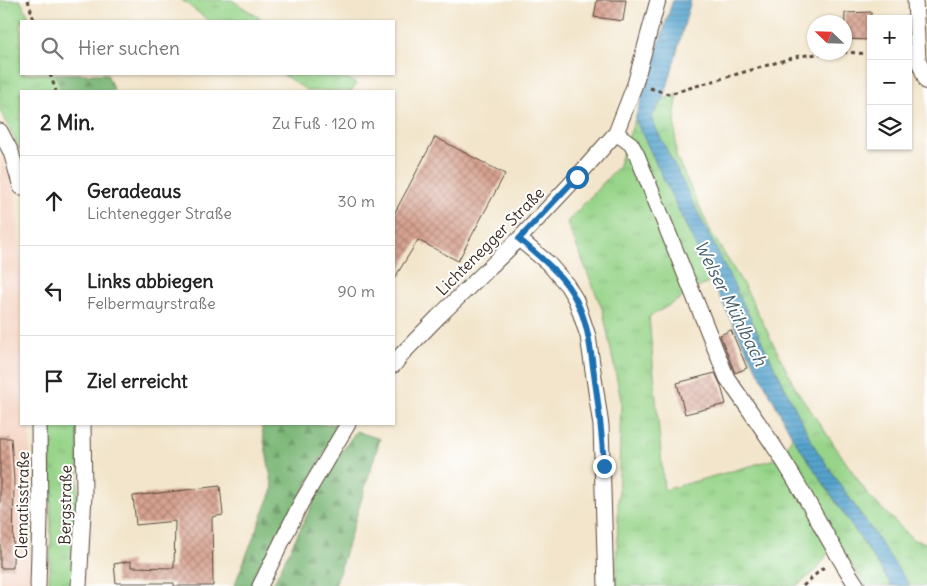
<!DOCTYPE html>
<html lang="de">
<meta charset="utf-8">
<style>
:root{--surface:#fff;--page:#f2f2f2;--text:#222;--muted:#767676;--line:#e0e0e0}
body{margin:0;font-family:Delius,sans-serif;background:var(--page);color:var(--text)}
.controls{position:absolute;right:15px;top:15px;display:grid;overflow:hidden;border-radius:0px;box-shadow:0 1px 4px #0004}
.controls button{width:45px;height:45px;display:grid;place-items:center;padding:0;border:0;border-bottom:1px solid var(--line);background:var(--surface);color:var(--text);font:25px sans-serif}
.compass{position:absolute;left:807px;top:15px;width:45px;height:45px;border-radius:50%;background:var(--surface);box-shadow:0 1px 4px #0004;rotate:293deg}
.stop{position:absolute;width:15px;height:15px;margin:-11px;border:4px solid #1f6fb2;border-radius:50%;background:#fff}
.stop.end{background:#1f6fb2;border-color:#fff;box-shadow:0 1px 5px #0008}
.list{margin:0;padding:0;list-style:none}
h2{display:flex;justify-content:space-between;align-items:center;height:65px;margin:0;padding:0 20px;font-size:21px}
h2 small{font-size:16px;font-weight:400;color:var(--muted)}
.list li{display:grid;grid-template-columns:32px 1fr auto;gap:15px;align-items:center;box-sizing:border-box;height:90px;padding:0 20px;border-top:1px solid var(--line)}
.list b{display:block;font-size:19px;white-space:nowrap}
.list p{margin:0;font-size:16px;white-space:nowrap;color:var(--muted)}
.list em{font-size:16px;font-style:normal;color:var(--muted)}
.icon{flex:none;width:28px;height:28px;fill:none;stroke:currentColor;stroke-width:2;stroke-linecap:round;stroke-linejoin:round}
.map{position:relative;flex:none;width:927px;height:586px;overflow:hidden}
.search{position:absolute;background:var(--surface);box-shadow:0 1px 4px #0004;left:20px;top:20px;width:375px;height:55px;display:flex;align-items:center;gap:12px;box-sizing:border-box;padding:0 18px;border-radius:0px;color:var(--muted);font-size:19px}
.panel{position:absolute;background:var(--surface);box-shadow:0 1px 4px #0004;left:20px;top:90px;width:375px;height:335px;border-radius:0px}
.map>svg:first-child{display:block}
</style>
<div class="map">
<svg width="927" height="586" viewBox="0 0 927 586">
<defs>
<pattern id="grass-tufts" width="24" height="20" patternUnits="userSpaceOnUse" patternTransform="scale(1.25)"><rect width="24" height="20" fill="#97d489"/><path d="M3 7l-1-3M5 7V3M7 7l1-3M15 17l-1-3M17 17v-4M19 17l1-3" fill="none" stroke="#83b676"/></pattern>
<pattern id="forest-firs" width="22" height="20" patternUnits="userSpaceOnUse" patternTransform="scale(1.25)"><rect width="22" height="20" fill="#79b675"/><path d="M5 1l3.5 6h-7zM16 11l3.5 6h-7z" fill="#64945f"/></pattern>
<pattern id="water-rules" width="6" height="5" patternUnits="userSpaceOnUse" patternTransform="scale(1.25)"><rect width="6" height="5" fill="#54a3ce"/><path d="M0 2.5h6" fill="none" stroke="#4785a7"/></pattern>
<pattern id="building-cross-hatch" width="8" height="8" patternUnits="userSpaceOnUse" patternTransform="scale(1.25)"><rect width="8" height="8" fill="#d7a290"/><path d="M0 0l8 8M0 8l8-8" fill="none" stroke="#b08475"/></pattern>
</defs>
<rect width="100%" height="100%" fill="#fff"/>
<filter id="ink" filterUnits="userSpaceOnUse"><feTurbulence type="fractalNoise" baseFrequency=".02" numOctaves="2"/><feDisplacementMap in="SourceGraphic" scale="10" xChannelSelector="R" yChannelSelector="G"/><feConvolveMatrix kernelMatrix="1 2 1 2 8 2 1 2 1" color-interpolation-filters="sRGB"/></filter>
<filter id="wash" filterUnits="userSpaceOnUse"><feTurbulence type="fractalNoise" baseFrequency=".0096" numOctaves="4" result="noise"/><feDisplacementMap in="SourceGraphic" scale="20" xChannelSelector="R" yChannelSelector="G"/><feGaussianBlur stdDeviation="1.12" result="paint"/><feColorMatrix in="noise" values="0 0 0 0 0 0 0 0 0 0 0 0 0 0 0 0 0 1.4 0 .05"/><feComposite in="paint" operator="in"/></filter>
<g filter="url(#wash)">
<rect width="100%" height="100%" fill="#f2e5cb"/>
<path fill="#f4d3c1" d="M 0,151 L 15,188 L 21,261 L 21,424 L 30,424 L 30,586 L 0,586 Z"/>
<path fill="url(#grass-tufts)" stroke="#697f54" d="M 0,0 L 20,0 L 31,21 L 21,21 L 21,74 L 56,74 L 62,91 L 21,91 L 21,151 L 0,111 Z
M 182,0 L 232,0 L 264,21 L 209,21 Z
M 282,74 L 341,74 L 356,84 L 352,91 L 308,91 Z
M 678,94 L 675,112 L 676,156 L 711,232 L 746,289 L 796,389 L 869,496 L 914,540 L 927,543 L 927,586 L 910,586 L 814,446 L 650,118 L 664,99 Z
M 635,119 L 712,280 L 649,317 L 664,490 L 782,457 L 792,436 L 892,586 L 865,586 L 836,540 L 817,570 L 796,586 L 616,586 L 621,400 L 603,311 L 567,222 L 618,167 Z
M 50,424 L 78,424 L 78,548 L 74,586 L 49,586 L 51,540 Z"/>
<path fill="url(#forest-firs)" stroke="#5a704a" d="M 56,74 L 107,74 L 114,91 L 62,91 Z
M 261,424 L 336,424 L 338,426 L 255,586 L 234,586 L 273,489 Z
M 356,431 L 380,439 L 335,586 L 272,586 L 330,469 Z"/>
<path fill="url(#water-rules)" stroke="#486676" d="M 673,0 L 691,0 L 664,99 L 651,118 L 814,446 L 910,586 L 892,586 L 792,436 L 729,316 L 635,119 Z"/>
<g id="blocks">
<path fill="url(#building-cross-hatch)" d="M 597,0 L 626,0 L 623,21 L 594,17 Z
M 871,12 L 871,40 L 844,39 L 845,13 Z
M 435,137 L 505,174 L 458,261 L 418,240 L 394,279 L 394,214 Z
M 731,330 L 747,368 L 735,373 L 720,335 Z
M 715,373 L 721,386 L 726,404 L 685,414 L 677,383 Z
M 0,438 L 11,438 L 14,479 L 13,568 L 0,568 Z
M 220,486 L 223,515 L 212,517 L 213,586 L 174,586 L 174,583 L 116,583 L 114,564 L 131,561 L 131,567 L 174,568 L 175,521 L 136,525 L 133,496 Z"/>
</g>
</g>
<g filter="url(#ink)">
<use href="#blocks" fill-opacity="0" stroke="#564638" stroke-width="1"/>
<g fill="none" stroke-linecap="round" stroke-linejoin="round">
<defs>
<path id="minor" d="M 915,0 L 918,59 L 927,82
M 0,131 L 11,152 L 21,187
M 616,133 L 631,144 L 637,155 L 727,378 C 749,409 771,440 791,473 C 814,511 833,550 857,586
M 519,239 L 548,263 L 567,285 L 576,300 L 588,336 L 601,426 L 606,586
M 394,365 L 402,354 L 438,317 L 519,239 L 577,177 L 616,133 L 635,84 L 658,0
M 38,586 L 40,517 L 39,424
M 79,586 L 84,495 L 83,424
M 260,586 L 301,503 L 348,424"/>
</defs>
<use href="#minor" stroke="#564638" stroke-width="17"/>
<path stroke="#564638" stroke-width="3" stroke-dasharray="4 4" stroke-linecap="butt" d="M 28,0 L 34,21
M 843,52 L 871,54
M 50,74 L 56,91
M 650,88 L 669,94 L 799,56 L 836,52
M 803,586 L 825,566"/>
<use href="#minor" stroke="#fff" stroke-width="15"/>
</g>
</g>
<g fill="none" stroke-linecap="round" stroke-linejoin="round" filter="url(#ink)">
<path stroke="#1f6fb2" stroke-width="6" d="M 577,177 L 519,239 C 540,257 564,275 576,300 C 587,321 590,344 593,367 C 598,400 602,433 604,466"/>
</g>
<g text-anchor="middle" dominant-baseline="central" stroke-width="4" stroke-linejoin="round" paint-order="stroke">
<g font-size="16" fill="#3b2a1e" stroke="#fff">
<text transform="translate(490 241) rotate(-45)">Lichtenegger Straße</text>
<text transform="translate(22 505) rotate(-89)">Clematisstraße</text>
<text transform="translate(65 505) rotate(-89)">Bergstraße</text>
</g>
<g font-size="18" font-style="italic" fill="#46606d" stroke="#fff">
<text transform="translate(731 303) rotate(63)">Welser Mühlbach</text>
</g>
</g>
</svg>
<div class="controls">
<button>+</button>
<button>−</button>
<button><svg class="icon" aria-label="layers" viewBox="0 0 24 24"><path d="M12 4l9 5-9 5-9-5zM3 14l9 5 9-5"/></svg></button>
</div>
<svg class="compass" viewBox="-18 -18 36 36"><path d="M0-13l5 13h-10z" fill="#e53935"/><path d="M0 13l5-13h-10z" fill="#767676"/></svg>
<div class="stop" style="left:577px;top:177px"></div>
<div class="stop end" style="left:604px;top:466px"></div>
<div class="search"><svg class="icon" aria-label="search" viewBox="0 0 24 24"><circle cx="10" cy="10" r="6"/><path d="M15 15l6 6"/></svg>Hier suchen</div>
<section class="panel">
<h2>2 Min.<small>Zu Fuß · 120 m</small></h2>
<ul class="list">
<li><svg class="icon" aria-label="ahead" viewBox="0 0 24 24"><path d="M12 20V5M6 11l6-6 6 6"/></svg><div><b>Geradeaus</b><p>Lichtenegger Straße</p></div><em>30 m</em></li>
<li><svg class="icon" aria-label="left" viewBox="0 0 24 24"><path d="M17 20v-9H6M10 6l-5 5 5 5"/></svg><div><b>Links abbiegen</b><p>Felbermayrstraße</p></div><em>90 m</em></li>
<li><svg class="icon" aria-label="arrive" viewBox="0 0 24 24"><path d="M6 21V4h12l-3 4 3 4H6"/></svg><div><b>Ziel erreicht</b></div></li>
</ul>
</section>
</div>
